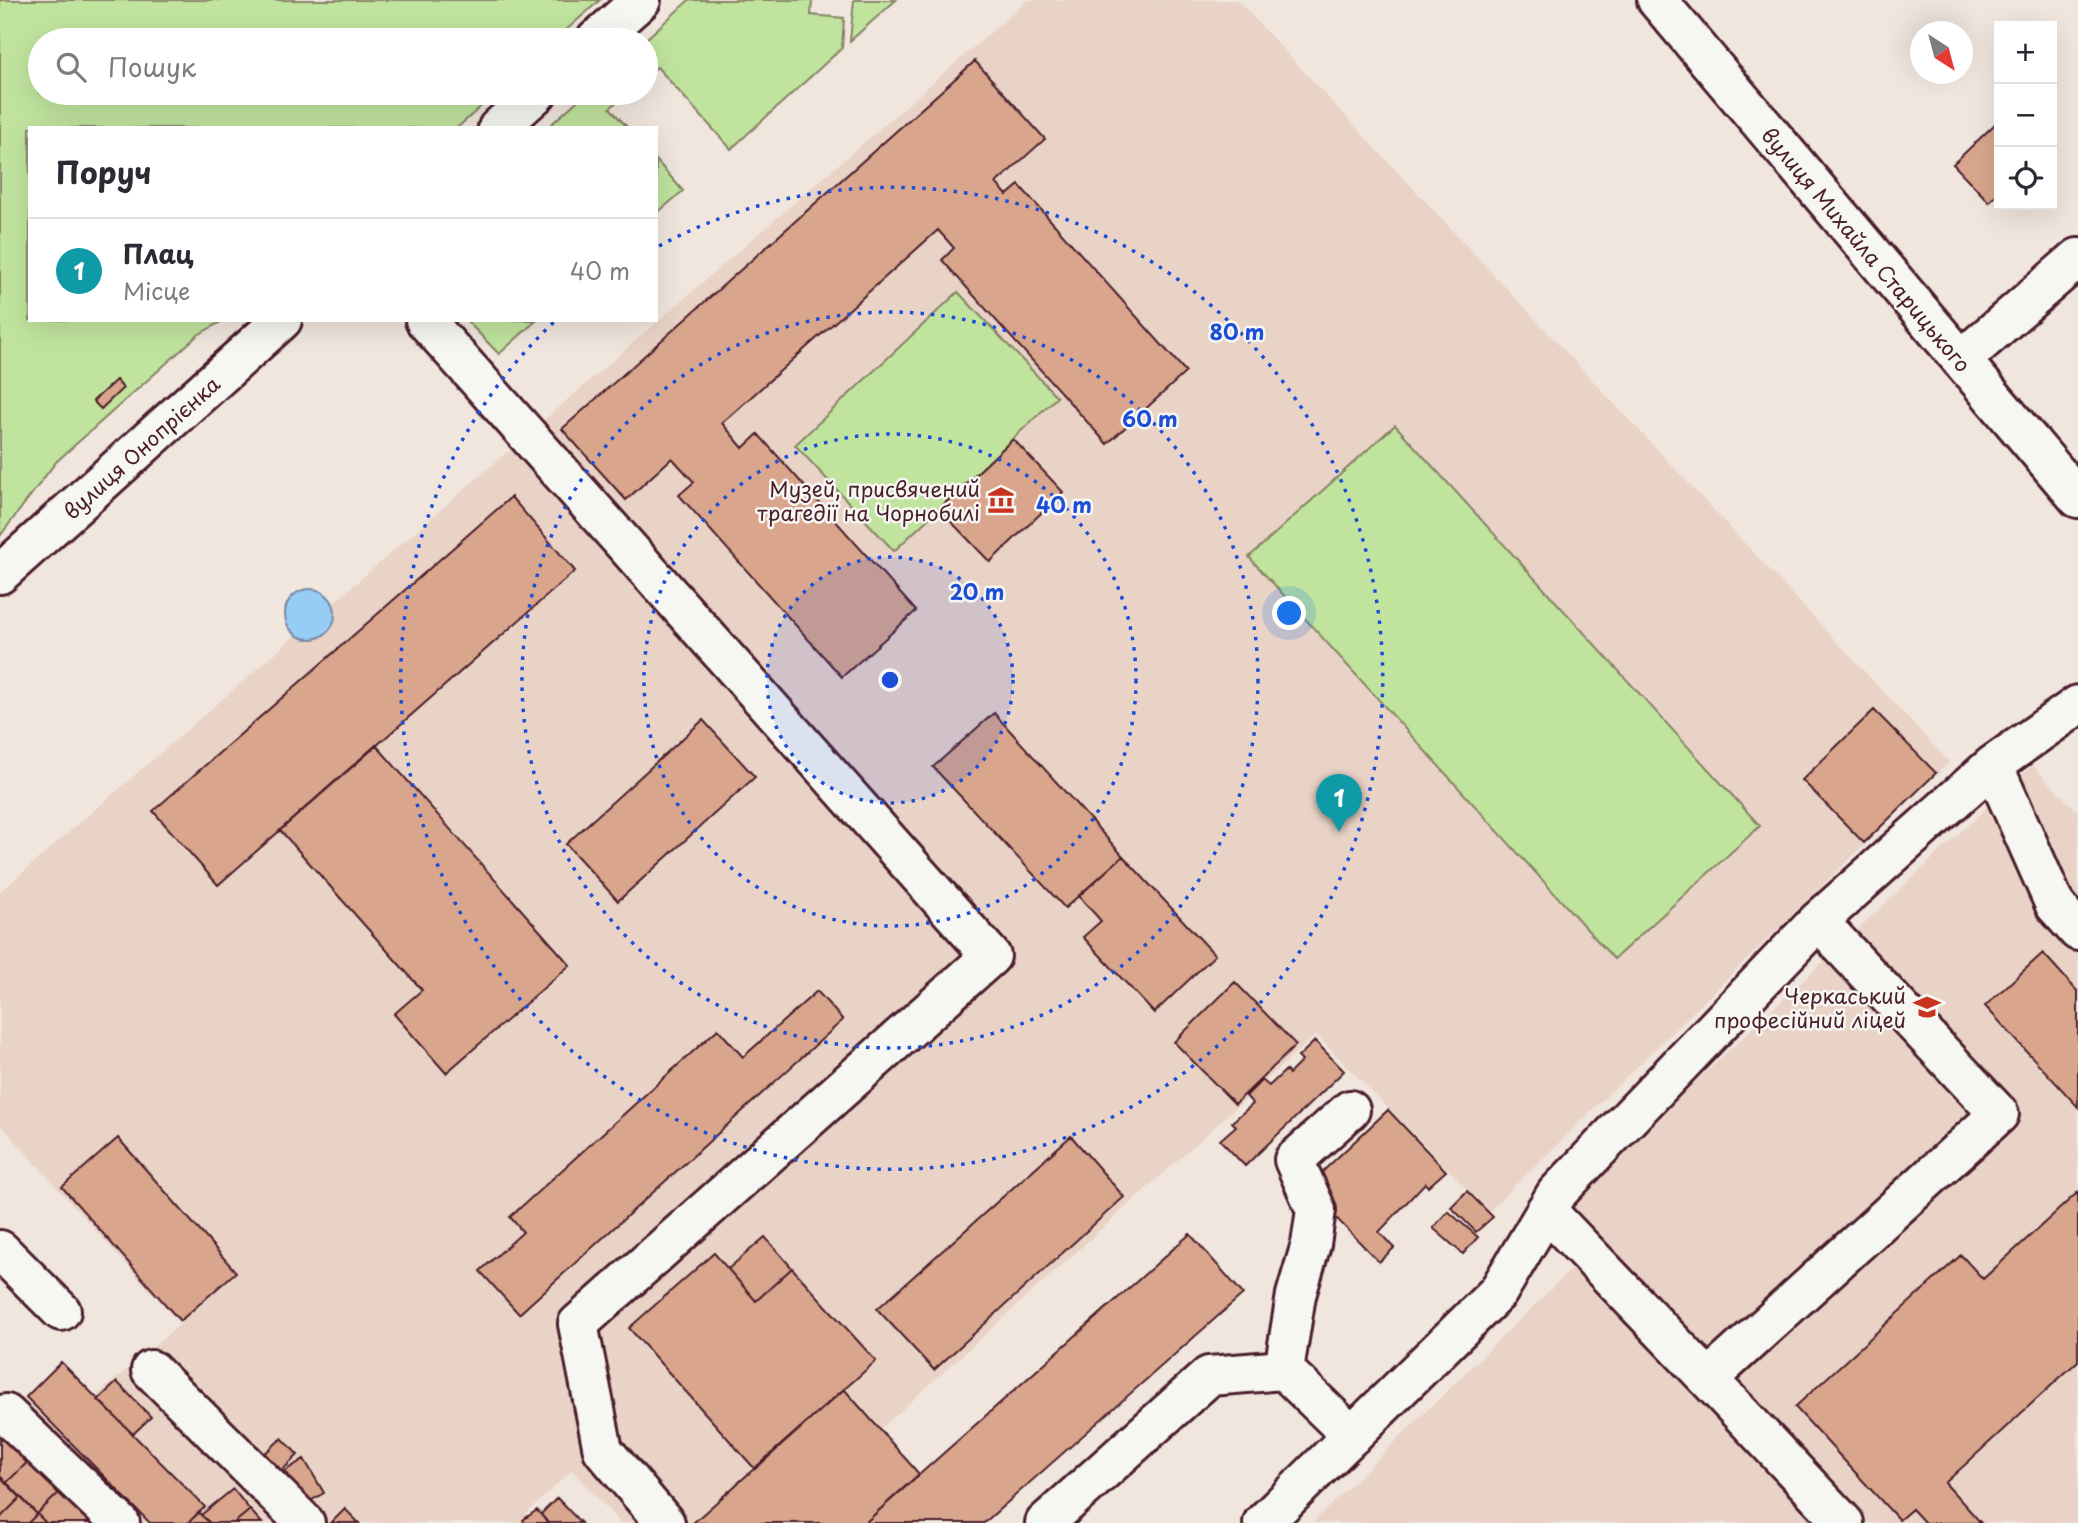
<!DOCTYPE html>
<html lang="uk">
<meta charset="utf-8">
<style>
:root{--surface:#fff;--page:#f2f2f3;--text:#2b2b33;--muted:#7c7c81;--line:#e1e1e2;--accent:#c8321e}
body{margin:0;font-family:"Playpen Sans",sans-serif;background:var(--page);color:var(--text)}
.controls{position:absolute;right:21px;top:21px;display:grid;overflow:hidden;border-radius:0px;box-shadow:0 7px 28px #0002}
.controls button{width:63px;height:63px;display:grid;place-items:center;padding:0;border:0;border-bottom:2px solid var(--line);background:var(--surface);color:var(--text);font:35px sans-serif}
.compass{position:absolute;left:1910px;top:21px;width:63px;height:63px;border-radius:50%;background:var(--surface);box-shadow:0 7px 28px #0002;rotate:144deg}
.you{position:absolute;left:1290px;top:614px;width:24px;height:24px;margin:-18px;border:5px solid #fff;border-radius:50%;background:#1a73e8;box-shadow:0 0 0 10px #1a73e833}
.badge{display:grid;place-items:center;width:46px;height:46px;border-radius:50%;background:var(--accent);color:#fff;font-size:23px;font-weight:700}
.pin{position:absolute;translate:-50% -58px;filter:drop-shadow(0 2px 4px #0008)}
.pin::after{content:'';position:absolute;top:37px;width:24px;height:21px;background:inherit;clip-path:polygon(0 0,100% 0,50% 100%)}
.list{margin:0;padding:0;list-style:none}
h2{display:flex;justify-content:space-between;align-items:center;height:91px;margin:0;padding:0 28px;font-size:30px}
h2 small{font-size:23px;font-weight:400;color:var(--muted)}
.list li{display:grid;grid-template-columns:46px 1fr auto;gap:21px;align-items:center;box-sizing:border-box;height:105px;padding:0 28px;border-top:2px solid var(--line)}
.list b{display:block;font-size:26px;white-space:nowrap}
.list p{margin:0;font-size:23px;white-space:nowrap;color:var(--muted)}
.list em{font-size:23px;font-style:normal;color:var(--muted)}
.icon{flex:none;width:38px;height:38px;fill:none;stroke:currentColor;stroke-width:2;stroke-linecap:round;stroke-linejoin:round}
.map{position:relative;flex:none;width:2078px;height:1523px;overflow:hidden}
.search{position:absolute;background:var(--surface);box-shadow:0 7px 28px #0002;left:28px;top:28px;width:630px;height:77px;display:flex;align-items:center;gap:18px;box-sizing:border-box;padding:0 24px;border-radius:38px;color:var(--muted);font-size:26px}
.panel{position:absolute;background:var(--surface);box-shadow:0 7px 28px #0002;left:28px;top:126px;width:630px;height:196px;border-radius:0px}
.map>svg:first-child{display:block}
</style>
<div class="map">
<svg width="2078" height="1523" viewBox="0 0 2078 1523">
<rect width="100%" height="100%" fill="#f0e6de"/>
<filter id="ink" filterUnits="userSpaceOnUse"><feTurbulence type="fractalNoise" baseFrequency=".0143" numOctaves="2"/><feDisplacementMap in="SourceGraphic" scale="14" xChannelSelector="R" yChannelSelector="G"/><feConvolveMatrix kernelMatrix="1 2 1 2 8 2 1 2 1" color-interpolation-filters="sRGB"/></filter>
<g filter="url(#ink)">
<path fill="#e9d3c6" d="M 1028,0 L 1237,0 L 1949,762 L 1489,1211 L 1316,1035 L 863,1445 L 844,1523 L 620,1523 L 572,1470 L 526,1514 L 537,1523 L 0,1523 L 0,1422 L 61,1362 L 96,1396 L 180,1324 L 0,1124 L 0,892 Z
M 2032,765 L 2078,812 L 2078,1523 L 1312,1523 L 1597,1244 L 1569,1201 Z"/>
<path fill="#c0e49e" stroke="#858264" stroke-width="2" d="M 0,0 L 600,0 L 555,40 L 40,40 L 40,93 L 496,93 L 457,128 L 30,128 L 30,320 L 224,320 L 198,335 L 56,462 L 0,536 Z
M 689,0 L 812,0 L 811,15 L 844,18 L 842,48 L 731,149 L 657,67 L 646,76 L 645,40 Z
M 854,0 L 896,0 L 850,41 Z
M 586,93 L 626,93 L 610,108 L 628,128 L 547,128 Z
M 656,160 L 683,191 L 656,214 Z
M 958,292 L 1057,397 L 894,551 L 795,445 Z
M 466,320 L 537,320 L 499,354 Z
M 1395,425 L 1760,826 L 1614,959 L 1249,557 Z"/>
<path fill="#96cdf5" stroke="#7887a4" stroke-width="2" d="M285 614a25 25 0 1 1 50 0a25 25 0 1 1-50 0Z"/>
<path fill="#d9a68d" stroke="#4a1f2b" stroke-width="2" d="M 975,61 L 1045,139 L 996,183 L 1007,195 L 1019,185 L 1186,372 L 1107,444 L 942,260 L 954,248 L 938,230 L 722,423 L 743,448 L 758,434 L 916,611 L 842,677 L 679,495 L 694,482 L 672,458 L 626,500 L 562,429 Z
M 1995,124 L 1999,126 L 1999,192 L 1989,202 L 1953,164 Z
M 116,380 L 123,388 L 101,409 L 93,401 Z
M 1013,439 L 1063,492 L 990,562 L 939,509 Z
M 511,497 L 575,571 L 218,885 L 153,811 Z
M 1874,710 L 1936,773 L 1864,843 L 1802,780 Z
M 994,713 L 1123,856 L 1065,908 L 933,767 Z
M 703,720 L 755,777 L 618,901 L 566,844 Z
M 376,745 L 570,965 L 446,1073 L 394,1014 L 422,990 L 280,830 Z
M 1123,856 L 1215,955 L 1154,1013 L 1083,937 L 1101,921 L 1079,896 Z
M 2043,953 L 2078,992 L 2078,1107 L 1985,1006 Z
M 1235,982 L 1296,1045 L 1235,1104 L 1174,1042 Z
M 817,991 L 843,1020 L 519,1314 L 480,1271 L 523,1232 L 510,1217 L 718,1029 L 743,1057 Z
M 1315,1041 L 1344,1071 L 1245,1166 L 1220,1140 L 1236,1126 L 1232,1122 L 1253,1104 L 1246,1096 L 1262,1080 L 1269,1086 L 1286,1070 L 1289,1074 L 1302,1061 L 1298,1057 Z
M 1388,1110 L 1446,1171 L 1428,1187 L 1425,1183 L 1379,1232 L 1394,1248 L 1379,1262 L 1310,1191 L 1323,1175 L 1321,1173 Z
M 1071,1136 L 1124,1197 L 934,1370 L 877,1309 Z
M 118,1138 L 236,1272 L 180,1321 L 62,1187 Z
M 1467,1191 L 1493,1217 L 1476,1232 L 1451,1207 Z
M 2078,1192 L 2078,1361 L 1945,1483 L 1981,1523 L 1925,1523 L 1912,1509 L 1899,1520 L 1795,1407 L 1961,1255 L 1983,1279 Z
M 1448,1211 L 1478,1237 L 1463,1254 L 1433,1228 Z
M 1190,1234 L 1243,1294 L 984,1523 L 865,1523 Z
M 765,1237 L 792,1268 L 756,1301 L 728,1269 Z
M 714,1253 L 756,1301 L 792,1268 L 876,1361 L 755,1469 L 629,1328 Z
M 61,1362 L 205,1507 L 188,1523 L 150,1523 L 26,1397 Z
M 117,1382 L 151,1417 L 133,1434 L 98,1400 Z
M 844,1389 L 919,1474 L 865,1523 L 693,1523 Z
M 0,1422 L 36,1454 L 6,1483 L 0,1476 Z
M 282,1438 L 298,1455 L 271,1481 L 254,1463 Z
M 36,1454 L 67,1485 L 37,1514 L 6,1483 Z
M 304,1459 L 324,1493 L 305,1504 L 285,1471 Z
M 0,1476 L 21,1497 L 0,1518 Z
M 67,1485 L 98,1517 L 91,1523 L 46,1523 L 37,1514 Z
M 233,1489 L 250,1510 L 234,1523 L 210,1523 L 201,1515 Z
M 21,1497 L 37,1514 L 28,1523 L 0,1523 L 0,1518 Z
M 557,1498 L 581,1523 L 548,1523 L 541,1514 Z
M 345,1509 L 359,1523 L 331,1523 Z
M 250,1510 L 262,1523 L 234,1523 Z
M 537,1510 L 548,1523 L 525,1523 L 523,1520 Z
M 199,1512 L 201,1515 L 210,1523 L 188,1523 Z
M 37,1514 L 46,1523 L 28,1523 Z"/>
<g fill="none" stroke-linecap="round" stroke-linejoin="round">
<defs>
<path id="minor" d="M 1657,0 L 2078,498
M 425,320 L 991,956 L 578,1324 L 603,1450 L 665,1523
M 1961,360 L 2078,258
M 1993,765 L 2055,905 L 2078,931
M 1818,921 L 1999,1114 L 1708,1379 L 1844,1523
M 1546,1210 L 1708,1379
M 0,1250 L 61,1311
M 151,1370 L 305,1523
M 1284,1370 L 1296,1295 L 1311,1244 L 1316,1210 L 1294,1160 L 1350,1110
M 6,1414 L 120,1523
M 1045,1523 L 1209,1376 L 1284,1370 L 1352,1436
M 1263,1523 L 1498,1292 L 1556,1194 L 1818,921 L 1993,765 L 2078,705"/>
<path id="major" d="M 596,40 L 641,0
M 498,128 L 537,93
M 0,574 L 282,320"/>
</defs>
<use href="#minor" stroke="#4a1f2b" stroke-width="44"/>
<use href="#major" stroke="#4a1f2b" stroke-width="44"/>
<use href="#minor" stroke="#f6f6f2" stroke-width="38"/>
<use href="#major" stroke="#f6f6f2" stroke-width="38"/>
</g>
</g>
<circle cx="890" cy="680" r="123" fill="#1d4ed8" fill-opacity=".12"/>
<g fill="none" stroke="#1d4ed8" stroke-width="3.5" stroke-dasharray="3.5 7">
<circle cx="890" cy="680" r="123"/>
<circle cx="890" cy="680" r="246"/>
<circle cx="890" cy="680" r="368"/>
<path d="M659 246A491 491 0 1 1 555 321"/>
</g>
<defs>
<symbol id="museum-bare" viewBox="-9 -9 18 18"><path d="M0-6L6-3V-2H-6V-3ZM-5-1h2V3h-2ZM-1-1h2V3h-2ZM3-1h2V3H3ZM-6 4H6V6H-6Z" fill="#c8321e" stroke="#f6f6f2" stroke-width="2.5" paint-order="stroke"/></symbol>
<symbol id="university-bare" viewBox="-9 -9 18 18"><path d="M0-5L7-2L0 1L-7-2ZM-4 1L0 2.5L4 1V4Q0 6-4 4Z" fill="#c8321e" stroke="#f6f6f2" stroke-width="2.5" paint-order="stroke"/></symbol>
</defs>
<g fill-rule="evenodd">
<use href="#museum-bare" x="982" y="481" width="38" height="38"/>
<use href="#university-bare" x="1908" y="988" width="38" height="38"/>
</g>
<g text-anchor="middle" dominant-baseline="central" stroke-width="5" stroke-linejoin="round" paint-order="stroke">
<g font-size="21" fill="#4a1f2b" stroke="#f6f6f2">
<text transform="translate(1867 249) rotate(50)">вулиця Михайла Старицького</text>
<text transform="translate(141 447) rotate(-42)">вулиця Онопрієнка</text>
</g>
<g font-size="21" fill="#4a1f2b" stroke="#f6f6f2" text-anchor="end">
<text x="980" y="488">Музей, присвячений<tspan x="980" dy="24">трагедії на Чорнобилі</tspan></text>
<text x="1906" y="995">Черкаський<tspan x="1906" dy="24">професійний ліцей</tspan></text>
</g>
</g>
<circle cx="890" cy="680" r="10" fill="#1d4ed8" stroke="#f6f6f2" stroke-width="3.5"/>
<g font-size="21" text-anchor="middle" font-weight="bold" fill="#1d4ed8" stroke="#f6f6f2" stroke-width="5" stroke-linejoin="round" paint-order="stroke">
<text x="1237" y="340">80 m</text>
<text x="1150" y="427">60 m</text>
<text x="1064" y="513">40 m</text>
<text x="977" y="600">20 m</text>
</g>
</svg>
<div class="controls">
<button>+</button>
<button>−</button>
<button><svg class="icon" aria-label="locate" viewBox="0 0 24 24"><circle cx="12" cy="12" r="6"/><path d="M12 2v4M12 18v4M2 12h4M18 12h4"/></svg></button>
</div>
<svg class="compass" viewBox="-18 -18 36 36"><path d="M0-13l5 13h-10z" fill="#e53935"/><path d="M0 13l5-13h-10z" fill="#7c7c81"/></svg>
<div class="you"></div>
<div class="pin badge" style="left:1339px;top:832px;background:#0f9aa8">1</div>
<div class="search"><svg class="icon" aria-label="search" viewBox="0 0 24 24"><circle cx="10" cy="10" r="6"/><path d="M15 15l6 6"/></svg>Пошук</div>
<section class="panel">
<h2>Поруч<small></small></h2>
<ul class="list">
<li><span class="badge" style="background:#0f9aa8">1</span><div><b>Плац</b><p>Місце</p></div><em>40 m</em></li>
</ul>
</section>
</div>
